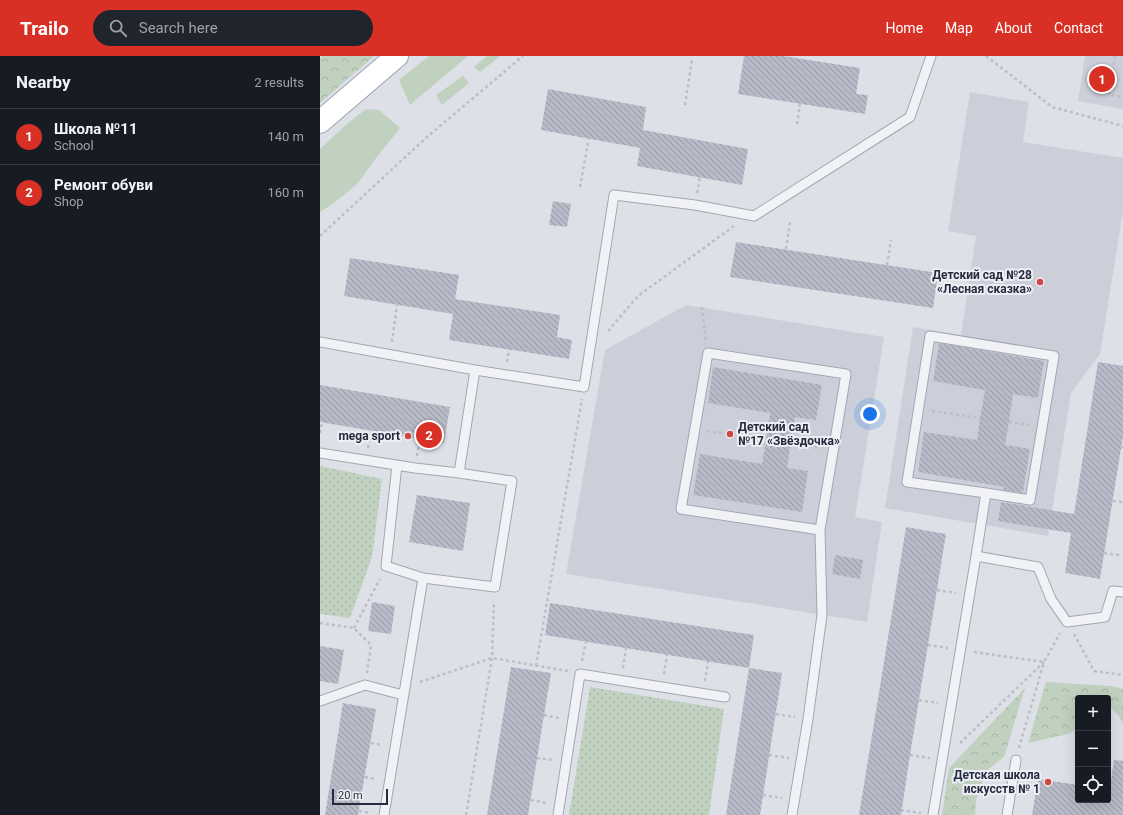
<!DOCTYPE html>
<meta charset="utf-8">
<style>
:root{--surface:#171b24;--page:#20242c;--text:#f1f3f6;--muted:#9ea1a6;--line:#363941;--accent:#d93025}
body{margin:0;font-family:Roboto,sans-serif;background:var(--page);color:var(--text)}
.controls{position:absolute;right:12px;bottom:12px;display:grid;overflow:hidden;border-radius:4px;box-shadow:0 4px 16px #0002}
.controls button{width:36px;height:36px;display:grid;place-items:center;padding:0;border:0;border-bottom:1px solid var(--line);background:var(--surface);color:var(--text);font:20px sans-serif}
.scale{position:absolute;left:12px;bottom:10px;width:56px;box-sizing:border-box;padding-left:4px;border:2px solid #272b3e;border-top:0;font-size:11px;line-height:14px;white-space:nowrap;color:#272b3e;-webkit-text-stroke:3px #edeff5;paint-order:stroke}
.you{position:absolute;left:550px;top:358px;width:14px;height:14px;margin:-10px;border:3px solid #fff;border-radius:50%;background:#1a73e8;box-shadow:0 0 0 6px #1a73e833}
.badge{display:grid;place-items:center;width:26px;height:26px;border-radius:50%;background:var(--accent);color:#fff;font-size:13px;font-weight:700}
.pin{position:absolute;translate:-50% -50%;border:2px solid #fff;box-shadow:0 1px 4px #0006}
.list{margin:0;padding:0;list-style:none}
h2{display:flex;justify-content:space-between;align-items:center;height:52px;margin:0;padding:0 16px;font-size:17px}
h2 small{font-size:13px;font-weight:400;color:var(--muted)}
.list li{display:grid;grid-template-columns:26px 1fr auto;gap:12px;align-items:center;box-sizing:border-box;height:56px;padding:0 16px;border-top:1px solid var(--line)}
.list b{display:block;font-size:15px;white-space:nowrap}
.list p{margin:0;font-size:13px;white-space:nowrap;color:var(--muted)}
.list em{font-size:13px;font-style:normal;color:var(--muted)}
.icon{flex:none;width:22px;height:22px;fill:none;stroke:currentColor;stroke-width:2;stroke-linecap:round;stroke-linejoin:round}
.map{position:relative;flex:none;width:803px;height:759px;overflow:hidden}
header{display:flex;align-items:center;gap:24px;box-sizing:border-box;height:56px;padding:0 20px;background:var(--accent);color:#fff}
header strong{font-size:19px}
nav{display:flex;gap:22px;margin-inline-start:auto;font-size:14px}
.search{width:280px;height:36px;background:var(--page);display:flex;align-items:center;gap:10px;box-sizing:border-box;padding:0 14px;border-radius:22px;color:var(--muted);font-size:15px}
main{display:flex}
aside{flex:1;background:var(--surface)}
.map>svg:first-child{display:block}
</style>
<header>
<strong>Trailo</strong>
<div class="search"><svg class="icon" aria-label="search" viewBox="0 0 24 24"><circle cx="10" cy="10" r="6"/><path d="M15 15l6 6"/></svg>Search here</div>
<nav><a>Home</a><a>Map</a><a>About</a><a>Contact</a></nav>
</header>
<main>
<aside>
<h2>Nearby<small>2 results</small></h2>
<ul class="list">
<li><span class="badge">1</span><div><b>Школа №11</b><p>School</p></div><em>140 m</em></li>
<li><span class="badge">2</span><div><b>Ремонт обуви</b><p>Shop</p></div><em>160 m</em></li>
</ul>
</aside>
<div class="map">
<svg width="803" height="759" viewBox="0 0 803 759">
<defs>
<pattern id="forest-crowns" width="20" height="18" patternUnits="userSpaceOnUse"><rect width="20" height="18" fill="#c0d1bf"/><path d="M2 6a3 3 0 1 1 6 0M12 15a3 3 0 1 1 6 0" fill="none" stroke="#a5b4a5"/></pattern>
<pattern id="park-dots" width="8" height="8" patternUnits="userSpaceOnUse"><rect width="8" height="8" fill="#c0d1bf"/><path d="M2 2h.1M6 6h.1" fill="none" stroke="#a5b4a5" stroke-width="1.8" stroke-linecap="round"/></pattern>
<pattern id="building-back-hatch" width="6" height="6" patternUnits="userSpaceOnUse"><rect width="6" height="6" fill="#b8bbc7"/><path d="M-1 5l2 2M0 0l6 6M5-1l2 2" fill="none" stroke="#9698a3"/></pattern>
</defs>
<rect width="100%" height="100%" fill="#dee0e8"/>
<path fill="#cccfd9" d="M 765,0 L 803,0 L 803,53 L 758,45 Z
M 650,36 L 709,46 L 703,86 L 803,102 L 803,155 L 780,298 L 751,337 L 728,480 L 565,452 L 593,271 L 641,279 L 656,180 L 628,175 Z
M 366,249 L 564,281 L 535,461 L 562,466 L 547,566 L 246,518 L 285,294 Z"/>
<path fill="#c0d1bf" d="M 109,0 L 148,0 L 90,49 L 79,24 Z
M 167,0 L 180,0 L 160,16 L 154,11 Z
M 143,20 L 149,27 L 122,49 L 116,39 Z
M 46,53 L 59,54 L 80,72 L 56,102 L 38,127 L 14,147 L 0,156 L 0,93 L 28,67 Z"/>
<path fill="url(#forest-crowns)" d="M 2,0 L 54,0 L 0,47 L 0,2 Z
M 726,626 L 792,630 L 803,633 L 803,668 L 799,660 L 791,652 L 788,653 L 788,642 L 758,642 L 758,673 L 748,678 L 708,687 Z
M 705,632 L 684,701 L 666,715 L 656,744 L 655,759 L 622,759 L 629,712 Z"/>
<path fill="url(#park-dots)" d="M 0,410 L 62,423 L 52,501 L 30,562 L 0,558 Z
M 270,631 L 404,653 L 389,759 L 249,759 Z"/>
<path fill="url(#building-back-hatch)" d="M 424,0 L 463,0 L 540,12 L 536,38 L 548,39 L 545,58 L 418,38 Z
M 228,33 L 326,51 L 323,74 L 428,93 L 422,129 L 317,110 L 320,92 L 221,74 Z
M 233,145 L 251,148 L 247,171 L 229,169 Z
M 416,186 L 618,217 L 613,252 L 410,221 Z
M 30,202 L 139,219 L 135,243 L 240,259 L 237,281 L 252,284 L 249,303 L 129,284 L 133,258 L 24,240 Z
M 619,287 L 724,305 L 718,342 L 693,338 L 689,366 L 685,389 L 710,393 L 703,437 L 683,434 L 684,431 L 598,416 L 604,376 L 657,384 L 660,362 L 665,334 L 613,325 Z
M 778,306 L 803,310 L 803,380 L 780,523 L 745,517 L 751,477 L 678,465 L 681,446 L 754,458 Z
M 393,311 L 502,329 L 496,364 L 475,361 L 467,412 L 488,415 L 482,456 L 373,439 L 380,398 L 442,408 L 446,384 L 450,357 L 388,347 Z
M 0,329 L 130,351 L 124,387 L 0,366 Z
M 97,439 L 150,447 L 143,495 L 89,486 Z
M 586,471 L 626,478 L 590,699 L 581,759 L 539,759 Z
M 515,499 L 543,504 L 540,523 L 512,518 Z
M 52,546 L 75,550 L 71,578 L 48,575 Z
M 230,547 L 434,579 L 429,612 L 225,579 Z
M 0,590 L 24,594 L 18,628 L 0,625 Z
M 191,611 L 231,617 L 224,659 L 208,759 L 167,759 Z
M 429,612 L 462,617 L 440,759 L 406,759 Z
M 23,647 L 56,653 L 38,759 L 5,759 Z
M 794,704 L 803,705 L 803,759 L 712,759 L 718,723 L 758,729 L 758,744 L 788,744 Z"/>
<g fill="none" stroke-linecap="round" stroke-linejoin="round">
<defs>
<path id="service" d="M 0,286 L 155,314
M 0,397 L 95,412 L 139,417 L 155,314 L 264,331 L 294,139 L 375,149 L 434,160 L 590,61 L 611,0
M 77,409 L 66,510 L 103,522
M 656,500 L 666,437 L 710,444 L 734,300 L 610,280 L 587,426 L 666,437
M 0,645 L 45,629 L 83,639
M 64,759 L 103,522 L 175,531 L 192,425 L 139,417
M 238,759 L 260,618 L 405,641
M 472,759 L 488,663 L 502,559 L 500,474 L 526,318 L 388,297 L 361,453 L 500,474
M 613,759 L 656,500 L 718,511 L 731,543 L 747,566 L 785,561 L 793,535 L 803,536
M 687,759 L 696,704"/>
<path id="primary" d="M 0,66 L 77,0"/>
</defs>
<use href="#service" stroke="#a3a6b2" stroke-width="11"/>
<use href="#primary" stroke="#9ea2b3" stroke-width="24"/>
<path stroke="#bcbec6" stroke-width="2.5" stroke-dasharray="3 3" stroke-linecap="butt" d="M 666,0 L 732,51 L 803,70
M 795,0 L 789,39 L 803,41
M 365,49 L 372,4
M 477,68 L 480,48
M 260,131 L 269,82
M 377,137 L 380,121
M 0,180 L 107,81 L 203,0
M 466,193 L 470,166
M 567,209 L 571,184
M 382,251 L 386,285
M 288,275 L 318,240 L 414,170
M 72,286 L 77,249
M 187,306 L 189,293
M 612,355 L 660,362
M 689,366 L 710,369
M 387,375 L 446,384
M 0,377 L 2,366
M 471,388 L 501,392
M 801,391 L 803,391
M 48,392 L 51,374
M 97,400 L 100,383
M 793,445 L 803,446
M 784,497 L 799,499
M 617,534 L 636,537
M 0,567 L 34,572 L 51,589 L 47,617
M 34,572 L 60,523
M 754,578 L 774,615 L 803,619
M 608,589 L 628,592
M 654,596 L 724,606 L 740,577
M 262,605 L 266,586
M 216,610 L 262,343
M 303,612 L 306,592
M 344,618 L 347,599
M 385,625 L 388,605
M 100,626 L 172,602 L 248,615
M 599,644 L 618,647
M 456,658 L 475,661
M 224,659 L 239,662
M 51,687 L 62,689
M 640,687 L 724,606
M 699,692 L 724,606
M 449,699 L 469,702
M 590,699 L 610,702
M 217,702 L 233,704
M 45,721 L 56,723
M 443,739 L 462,742
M 211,744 L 226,747
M 581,754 L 601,757
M 39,755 L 50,757
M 146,759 L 172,602 L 174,545"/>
<use href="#service" stroke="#f1f2f6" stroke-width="9"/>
<use href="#primary" stroke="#fff" stroke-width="22"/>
</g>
<g fill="#cc4944" stroke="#edeff5" stroke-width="1.5">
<circle cx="720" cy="226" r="4"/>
<circle cx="410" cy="378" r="4"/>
<circle cx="88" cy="380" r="4"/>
<circle cx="728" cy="726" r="4"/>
</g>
<g text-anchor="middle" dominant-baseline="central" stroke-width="4" stroke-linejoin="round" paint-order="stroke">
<g font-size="12" font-weight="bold" fill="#272b3e" stroke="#edeff5" text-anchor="end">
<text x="712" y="219">Детский сад №28<tspan x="712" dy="14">«Лесная сказка»</tspan></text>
<text x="418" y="371" text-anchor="start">Детский сад<tspan x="418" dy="14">№17 «Звёздочка»</tspan></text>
<text x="80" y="380">mega sport</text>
<text x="720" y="719">Детская школа<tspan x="720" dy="14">искусств № 1</tspan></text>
</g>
</g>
</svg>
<div class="controls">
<button>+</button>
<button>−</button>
<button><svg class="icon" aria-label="locate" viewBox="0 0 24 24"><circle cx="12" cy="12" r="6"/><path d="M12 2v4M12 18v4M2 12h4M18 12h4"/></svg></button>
</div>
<div class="scale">20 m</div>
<div class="you"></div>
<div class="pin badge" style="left:782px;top:23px">1</div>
<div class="pin badge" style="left:109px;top:379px">2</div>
</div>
</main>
